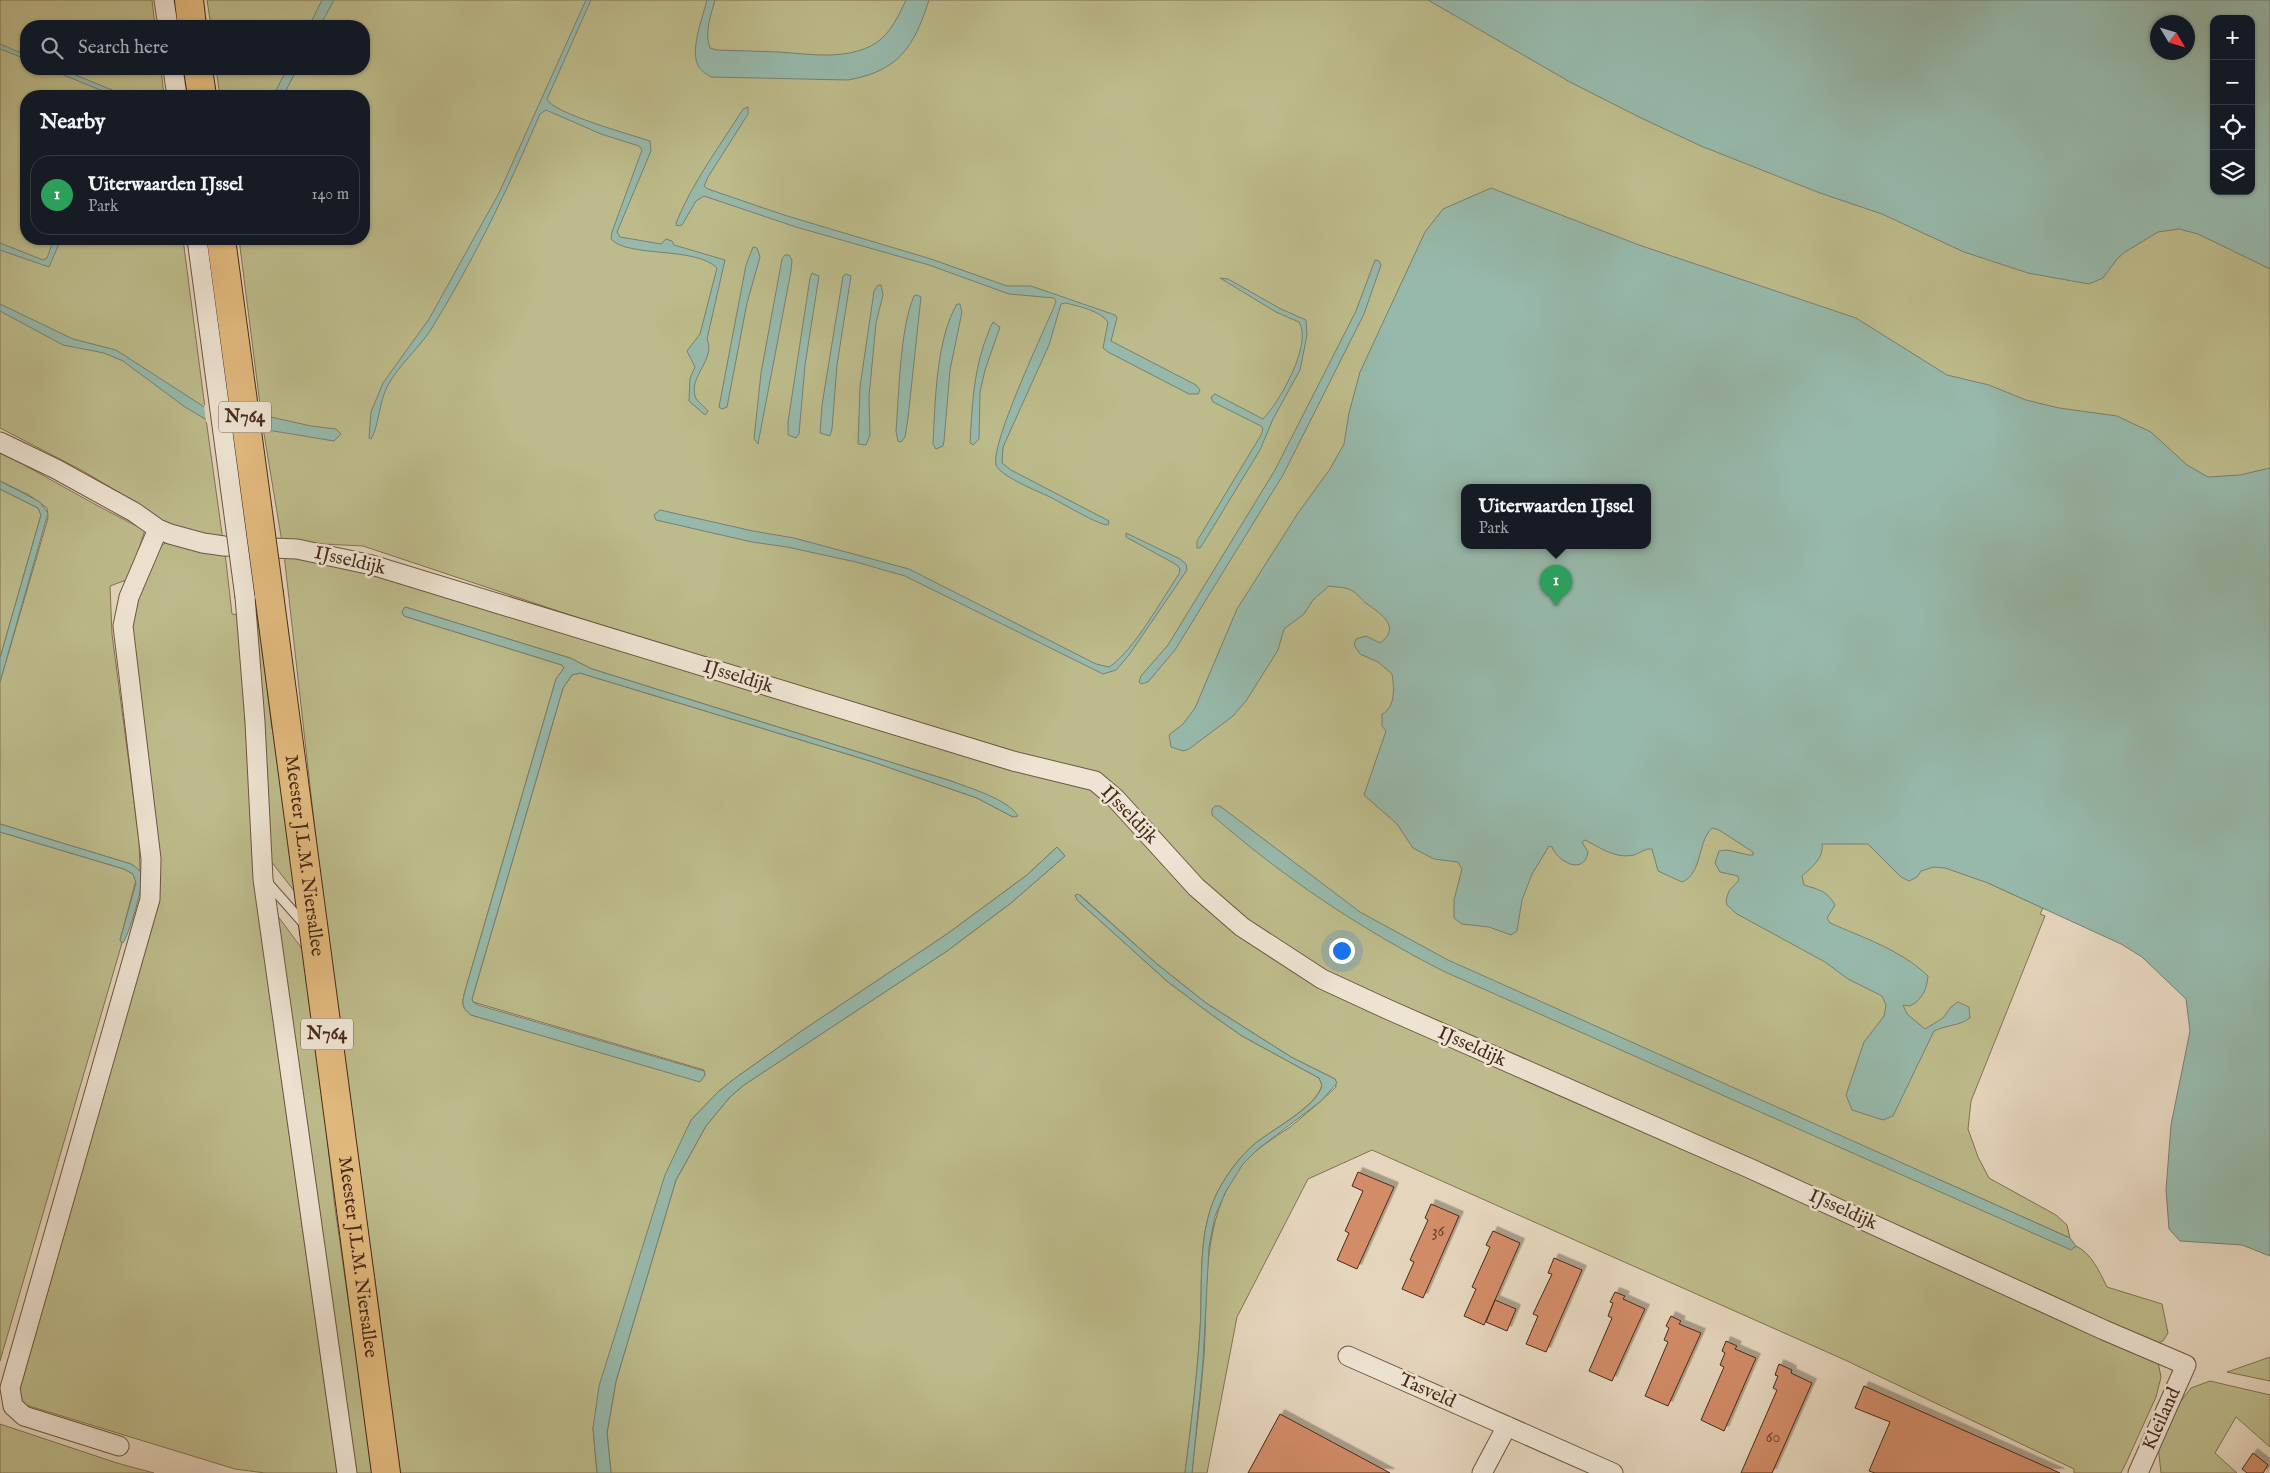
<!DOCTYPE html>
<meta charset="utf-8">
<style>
:root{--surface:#171b24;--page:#20242c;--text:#f1f3f6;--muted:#9ea1a6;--line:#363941;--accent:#c59692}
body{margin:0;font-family:"IM FELL English",serif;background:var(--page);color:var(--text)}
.controls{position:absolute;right:15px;top:15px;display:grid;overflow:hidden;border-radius:10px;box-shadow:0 1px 4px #0004}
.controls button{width:45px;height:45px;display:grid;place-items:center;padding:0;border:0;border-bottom:1px solid var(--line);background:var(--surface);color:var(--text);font:25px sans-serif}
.compass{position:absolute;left:2150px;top:15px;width:45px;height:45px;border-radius:50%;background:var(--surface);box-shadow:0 1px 4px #0004;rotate:128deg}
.you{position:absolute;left:1341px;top:950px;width:18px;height:18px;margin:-12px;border:4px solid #fff;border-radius:50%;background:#1a73e8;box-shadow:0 0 0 8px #1a73e833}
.badge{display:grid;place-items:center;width:32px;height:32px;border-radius:50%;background:var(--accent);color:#fff;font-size:16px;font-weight:700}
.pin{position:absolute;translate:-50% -41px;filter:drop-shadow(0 1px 2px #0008)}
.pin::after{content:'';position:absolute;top:26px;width:18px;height:15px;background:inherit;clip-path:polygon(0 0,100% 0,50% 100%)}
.popup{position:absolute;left:1461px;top:484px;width:190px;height:65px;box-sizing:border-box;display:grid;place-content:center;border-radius:10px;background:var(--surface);filter:drop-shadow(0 1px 4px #0005);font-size:16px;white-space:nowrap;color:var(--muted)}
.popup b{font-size:19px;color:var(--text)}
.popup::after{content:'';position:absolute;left:50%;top:100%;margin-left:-10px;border:10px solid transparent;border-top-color:var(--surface)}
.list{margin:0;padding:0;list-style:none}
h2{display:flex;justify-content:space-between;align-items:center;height:65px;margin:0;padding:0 20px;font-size:21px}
h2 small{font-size:16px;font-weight:400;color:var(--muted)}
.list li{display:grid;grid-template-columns:32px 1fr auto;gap:15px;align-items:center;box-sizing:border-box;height:80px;margin:0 10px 10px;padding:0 10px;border:1px solid var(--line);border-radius:20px}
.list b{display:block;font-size:19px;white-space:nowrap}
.list p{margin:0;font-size:16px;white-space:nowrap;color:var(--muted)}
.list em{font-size:16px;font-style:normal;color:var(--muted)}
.icon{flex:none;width:28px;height:28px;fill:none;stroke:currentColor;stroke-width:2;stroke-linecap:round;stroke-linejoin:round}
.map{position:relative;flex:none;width:2270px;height:1473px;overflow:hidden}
.search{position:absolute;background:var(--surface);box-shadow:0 1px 4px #0004;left:20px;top:20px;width:350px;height:55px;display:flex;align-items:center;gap:12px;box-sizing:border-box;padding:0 18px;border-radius:20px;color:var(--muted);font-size:19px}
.panel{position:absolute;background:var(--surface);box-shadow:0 1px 4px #0004;left:20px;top:90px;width:350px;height:155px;border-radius:20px}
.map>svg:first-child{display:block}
</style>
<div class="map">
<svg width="2270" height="1473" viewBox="0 0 2270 1473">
<defs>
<filter id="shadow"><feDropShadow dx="4.5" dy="-4.5" stdDeviation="0" flood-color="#0004"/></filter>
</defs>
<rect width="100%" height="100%" fill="#e5d5bc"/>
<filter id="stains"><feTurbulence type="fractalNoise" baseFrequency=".004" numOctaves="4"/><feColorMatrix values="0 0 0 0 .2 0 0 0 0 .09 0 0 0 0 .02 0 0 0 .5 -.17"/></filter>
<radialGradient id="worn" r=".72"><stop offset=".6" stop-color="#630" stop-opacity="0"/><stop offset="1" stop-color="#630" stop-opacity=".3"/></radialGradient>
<path fill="#bdbb8b" stroke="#837251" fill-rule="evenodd" d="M 0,0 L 152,0 L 155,26 L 26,26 L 26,69 L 161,69 L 164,96 L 26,96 L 26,239 L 183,239 L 205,408 L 201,407 L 203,418 L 206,419 L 223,541 L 170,529 L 123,495 L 83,471 L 0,428 Z
M 207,0 L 1618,0 L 2270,252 L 2270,767 L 1988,883 L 2043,908 L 2040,914 L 2045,916 L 1971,1101 L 1968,1129 L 1978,1157 L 1989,1178 L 2056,1215 L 2067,1225 L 2070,1238 L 1940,1180 L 1936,1189 L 2071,1249 L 2076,1246 C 2092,1254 2099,1271 2107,1287 L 2162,1304 L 2168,1333 L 2163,1341 L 2152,1345 L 1324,970 L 1230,909 L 1159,839 L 1061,767 L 738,671 L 363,546 L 282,542 L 263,428 L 239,239 L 364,239 L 364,96 L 220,96 L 216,69 L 364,69 L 364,26 L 211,26 ZM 1465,487 L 1647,487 L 1647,545 L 1465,545 Z
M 0,452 C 48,477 95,506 145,530 L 129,579 L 110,586 L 112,634 L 139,840 L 140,871 L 131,864 L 0,824 L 0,682 L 48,518 L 47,508 L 29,495 L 0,481 Z
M 0,489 L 38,508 L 41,515 L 0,658 Z
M 168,541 L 225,553 L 232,614 L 238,615 L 258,912 L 337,1473 L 265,1473 L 235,1469 L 16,1402 L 16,1385 L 152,912 L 131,610 L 158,548 Z
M 284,554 L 325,558 L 1086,782 L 1299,972 L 2158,1362 L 2161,1377 L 2156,1397 L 2126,1463 L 2121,1473 L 2074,1473 L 2074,1469 L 1845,1360 L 1372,1150 L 1308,1179 L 1237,1317 L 1207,1473 L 1192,1473 C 1196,1434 1201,1395 1204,1355 C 1208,1290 1200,1220 1242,1165 C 1255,1149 1274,1138 1290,1127 C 1306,1114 1321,1101 1336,1087 L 1335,1079 L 1291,1057 L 1206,1003 L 1157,964 L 1080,895 L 1077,900 L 1168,982 L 1212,1015 L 1242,1036 L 1319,1078 L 1322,1085 C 1317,1107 1269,1131 1252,1146 C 1237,1160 1225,1177 1216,1195 C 1197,1236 1203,1286 1200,1330 C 1197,1378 1191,1425 1185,1473 L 611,1473 L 607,1433 L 616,1381 L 676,1180 L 706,1126 L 730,1097 L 744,1085 L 947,951 L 1011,903 L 1065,856 L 1057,847 L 1027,875 L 947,934 L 803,1030 L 734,1079 L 718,1092 L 691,1120 L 593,1428 L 597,1473 L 399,1473 L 379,1310 L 330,964 ZM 405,607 L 570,658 L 592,669 L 951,781 L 984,794 L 1008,806 L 1013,817 L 977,798 L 870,761 L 580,673 L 572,675 L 563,688 L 472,999 L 473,1002 L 704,1070 L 705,1075 L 700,1081 L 471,1015 C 461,1007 462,1003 465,991 L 556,679 L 564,668 L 562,665 L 404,616 L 402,612 Z
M 256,596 L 272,729 L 275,731 L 295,892 L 270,860 L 252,597 Z
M 0,832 L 124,869 L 133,874 L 136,880 L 120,940 L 122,943 L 0,1361 Z
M 277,915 L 306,954 L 335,1208 L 373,1473 L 351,1473 Z
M 2270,1357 L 2270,1381 L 2227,1372 Z
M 2210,1381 L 2270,1395 L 2270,1447 L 2236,1417 L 2215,1453 L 2237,1473 L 2161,1473 L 2158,1445 L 2177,1406 L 2191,1388 Z
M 0,1424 L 117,1463 L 154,1473 L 0,1473 Z"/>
<path fill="#97b9ab" stroke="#788070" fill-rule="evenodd" d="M 322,0 L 334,0 L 320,26 L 309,26 Z
M 586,0 L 591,0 L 547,99 C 552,113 632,135 650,141 L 651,151 L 617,232 L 620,237 L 661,244 L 666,239 L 672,241 L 674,245 L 725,260 L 707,339 C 716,359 689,376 695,396 C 697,402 704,406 708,411 L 705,415 L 689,401 L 690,378 L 695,367 L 687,351 L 700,334 L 717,268 C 695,246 628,258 611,239 L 612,232 L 642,150 L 639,146 L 601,134 L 546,110 L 540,114 C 508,189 473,262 430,331 C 417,350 399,365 388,385 C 379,401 379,426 371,439 L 369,438 L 371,412 L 383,383 L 429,319 L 499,193 Z
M 707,0 L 715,0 C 711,15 704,33 710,48 L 717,50 C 737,51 758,51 778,52 C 810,54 847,61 876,43 C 890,34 899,15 906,0 L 929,0 C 914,47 899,71 848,80 L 711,77 C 705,73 699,70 697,63 C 691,47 703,16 707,0 Z
M 1428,0 L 2270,0 L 2270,269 L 2198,234 L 2179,229 L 2158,232 L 2125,252 L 2117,259 L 2103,278 L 2089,284 L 2028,273 L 1964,252 L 1882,214 L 1820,193 L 1701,146 L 1639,117 L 1570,82 ZM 2214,19 L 2251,19 L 2251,191 L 2214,191 ZM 2158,22 L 2188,22 L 2188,52 L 2158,52 Z
M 0,44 L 26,55 L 26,59 L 0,49 Z
M 49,69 L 61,69 L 112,90 L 115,92 L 115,96 L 107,96 L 105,92 Z
M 287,69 L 297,69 L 283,96 L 273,96 Z
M 748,107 L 748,114 L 708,177 L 704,186 L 708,189 L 784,215 L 931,259 L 1007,286 L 1031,286 L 1115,315 L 1117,318 L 1111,341 L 1196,385 L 1200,390 L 1198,394 L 1189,394 L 1108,352 L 1103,348 L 1108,322 C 1099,310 1080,307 1066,303 L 1061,304 L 1049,345 L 1003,447 L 1002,463 L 1011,470 L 1109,521 L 1108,525 C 1098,525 1062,503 1050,497 C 1037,491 1005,478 997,467 C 986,451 1047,325 1056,302 L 1054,298 L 1009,294 L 929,265 L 796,227 L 704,196 L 696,201 L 682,225 L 677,226 L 676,223 C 692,183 720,146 743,109 Z
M 1491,188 L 1639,245 L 1856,318 L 1947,375 L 1989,385 L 2026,400 L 2059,408 L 2117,416 L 2151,432 L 2187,465 L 2208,477 L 2240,475 L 2270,468 L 2270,1256 L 2242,1245 L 2180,1241 L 2169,1229 L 2166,1190 L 2171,1125 L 2190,1031 L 2186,999 L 2142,957 L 2121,944 L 1988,883 L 1945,868 L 1934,867 L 1921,871 L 1917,877 L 1909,881 L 1901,877 L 1868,844 L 1822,844 C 1824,858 1811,868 1802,876 L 1804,885 C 1817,889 1828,891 1835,905 L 1827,918 L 1830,923 C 1864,938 1901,950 1928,976 C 1927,989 1922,1000 1910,1006 L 1903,1005 L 1907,1014 L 1925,1029 L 1943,1018 L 1951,1007 L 1958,1002 L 1969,1007 L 1970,1018 C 1959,1026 1946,1025 1934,1031 L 1893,1116 L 1883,1120 L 1852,1110 L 1846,1095 L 1864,1042 L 1884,1016 L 1886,1005 L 1882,996 L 1848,979 L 1825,962 L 1737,914 L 1727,905 L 1726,900 L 1729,891 L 1739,880 L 1738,876 L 1720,872 L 1715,863 L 1719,851 L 1727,850 L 1749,855 L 1753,855 L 1753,852 L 1719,830 L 1712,828 C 1697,842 1703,873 1682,882 L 1658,871 L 1652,849 C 1646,848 1640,853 1634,855 C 1615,859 1601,848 1585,840 L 1582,842 L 1588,852 C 1584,876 1558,862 1552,847 L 1549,846 L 1532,874 L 1522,900 L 1517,931 L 1511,935 L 1489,927 L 1462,924 L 1454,918 L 1454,900 L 1462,869 L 1458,862 L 1434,859 L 1413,848 L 1397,824 L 1364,795 L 1386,731 L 1382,726 L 1382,714 C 1396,707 1394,687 1392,674 L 1378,662 L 1360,654 L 1354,645 L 1356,639 L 1366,636 L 1380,643 C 1402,627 1381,614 1367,604 C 1360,599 1356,590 1345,588 C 1340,587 1334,587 1329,586 L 1313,600 L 1304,614 L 1284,629 L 1278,650 L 1246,701 L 1233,716 L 1189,749 L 1183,751 L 1171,747 L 1169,735 L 1183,724 L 1195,708 L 1237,609 L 1298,513 L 1330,469 L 1344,444 L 1349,413 L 1360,372 L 1425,232 L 1443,209 ZM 1465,487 L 1647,487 L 1647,545 L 1465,545 Z
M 54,239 L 61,239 L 49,267 L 0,250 L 0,243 L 43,260 L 47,258 Z
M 753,247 L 757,248 L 760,257 L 747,303 L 727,407 L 722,409 L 719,407 L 746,265 Z
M 785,255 L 789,255 L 792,260 L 791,271 L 758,444 L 754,439 L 761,373 L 782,259 Z
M 1375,260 L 1379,261 L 1381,265 L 1364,314 L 1283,475 L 1175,650 L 1148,682 L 1141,684 L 1139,682 L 1141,676 L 1168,645 L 1275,470 L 1356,311 Z
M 812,273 L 819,276 L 805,365 L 799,434 L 796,438 L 788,435 L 788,422 L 810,278 Z
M 846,274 L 851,276 L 837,365 L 832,429 L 830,436 L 820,433 L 822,405 L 843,276 Z
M 1220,278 L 1228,279 L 1281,309 L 1306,320 L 1307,335 L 1300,370 L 1273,419 L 1260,450 L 1204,542 L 1200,548 L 1197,548 L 1197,541 L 1261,435 L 1263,429 L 1261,426 L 1213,402 L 1211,397 L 1215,394 L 1263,419 C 1279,403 1313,344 1299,322 L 1276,312 Z
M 878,285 L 881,285 L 883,295 L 876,323 L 869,397 L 870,435 L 866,445 L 858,444 L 860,387 L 874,291 Z
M 917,295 L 921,297 L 908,418 L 905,437 L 901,442 L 898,441 L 896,431 C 899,394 900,328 914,296 Z
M 0,304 L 73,339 L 116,350 L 209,410 L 262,415 L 311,426 L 336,429 L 341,434 L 334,441 L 207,420 L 185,407 L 123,361 L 104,353 L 63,345 L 0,311 Z
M 957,304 L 960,304 L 962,312 L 950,370 L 944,441 L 943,446 L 936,449 L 933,444 C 935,404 936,339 957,304 Z
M 993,322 L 1000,327 L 985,370 L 980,392 L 979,439 L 973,445 L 970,443 C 972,409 973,377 984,344 C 987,337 989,329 993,322 Z
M 0,481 L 40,502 L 48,513 L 0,682 L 0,658 L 41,515 L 38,508 L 0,489 Z
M 660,510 L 753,531 L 794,538 L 909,569 L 1096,664 L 1109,667 C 1133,652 1162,599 1179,574 L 1180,569 L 1177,565 L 1126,537 L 1126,533 L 1180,559 L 1186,564 L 1187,570 L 1129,655 L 1116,670 L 1103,674 L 905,576 L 856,562 L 787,547 L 752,542 L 656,520 L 654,515 Z
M 405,607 L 570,658 L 592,669 L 951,781 C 969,788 1008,799 1018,816 L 1013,817 L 977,798 L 870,761 L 580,673 L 572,675 L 563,688 L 472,999 L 473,1002 L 478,1005 L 704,1071 L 705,1075 L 700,1082 L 471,1015 C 461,1007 462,1003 465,991 L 556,679 L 564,668 L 562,665 L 404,616 L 402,612 Z
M 1215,806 L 1220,806 L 1360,912 L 1448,960 L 2070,1238 L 2076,1246 L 2071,1250 L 1443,971 C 1359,928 1283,877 1212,815 L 1212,809 Z
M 0,824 L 131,864 C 136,867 140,870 142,875 C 144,884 129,935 123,943 L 120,940 L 136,883 L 133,874 L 124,869 L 0,832 Z
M 1057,847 L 1065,856 L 1011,903 L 947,951 L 744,1085 L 730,1097 L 706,1126 L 676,1180 L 616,1381 L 607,1433 L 611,1473 L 597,1473 L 593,1428 L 599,1386 L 665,1175 L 691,1120 L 718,1092 L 734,1079 L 803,1030 L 947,934 L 1027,875 Z
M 1078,894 L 1157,964 L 1206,1003 L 1291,1057 L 1335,1079 L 1337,1083 L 1321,1101 L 1258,1149 L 1243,1164 L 1226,1191 L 1215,1216 L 1209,1247 L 1203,1362 L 1192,1473 L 1185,1473 C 1191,1425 1197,1378 1200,1330 C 1203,1286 1197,1236 1216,1195 C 1225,1177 1237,1160 1252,1146 C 1269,1131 1318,1107 1322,1085 L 1319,1078 L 1242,1036 L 1212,1015 L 1168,982 L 1077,900 L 1075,895 Z"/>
<path fill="#e5d5bc" d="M 204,405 L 210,408 L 265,413 L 267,431 L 206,422 Z"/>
<path fill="#d28c67" stroke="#492a17" filter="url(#shadow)" d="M 1358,1172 L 1394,1187 L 1357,1269 L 1337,1260 L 1349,1233 L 1345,1231 L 1363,1191 L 1352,1186 Z
M 1431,1204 L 1459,1216 L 1423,1298 L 1402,1289 L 1414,1262 L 1410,1260 L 1428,1220 L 1425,1218 Z
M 1493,1231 L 1520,1243 L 1484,1325 L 1464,1316 L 1476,1289 L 1472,1287 L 1490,1247 L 1486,1245 Z
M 1554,1258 L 1582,1270 L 1546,1352 L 1526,1344 L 1538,1316 L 1533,1314 L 1552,1274 L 1548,1273 Z
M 1615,1292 L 1625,1296 L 1623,1299 L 1645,1309 L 1612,1381 L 1589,1371 L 1612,1318 L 1608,1316 L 1613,1303 L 1610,1302 Z
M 1495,1300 L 1516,1309 L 1507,1331 L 1486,1322 Z
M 1671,1316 L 1681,1321 L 1679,1324 L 1701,1333 L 1668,1406 L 1645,1396 L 1668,1342 L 1664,1340 L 1669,1328 L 1666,1326 Z
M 1726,1341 L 1737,1346 L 1735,1349 L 1756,1358 L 1724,1431 L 1701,1420 L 1724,1367 L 1720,1365 L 1725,1353 L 1722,1351 Z
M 1779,1364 L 1792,1370 L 1791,1373 L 1812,1383 L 1772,1473 L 1741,1473 L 1777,1390 L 1773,1388 L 1778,1376 L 1775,1375 Z
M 1864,1386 L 2060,1473 L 1875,1473 L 1869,1471 L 1890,1422 L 1855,1408 Z
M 1280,1414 L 1390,1473 L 1248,1473 Z
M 2253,1453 L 2268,1465 L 2263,1473 L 2247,1473 L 2242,1469 Z"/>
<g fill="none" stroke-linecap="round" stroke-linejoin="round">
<defs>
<path id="lane" d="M 267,882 L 305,925"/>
<path id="street" d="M 164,0 L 168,26
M 173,69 L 177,96
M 0,442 L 56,469 L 134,512 L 158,529 L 170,534 L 203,543 L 224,546 L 297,549 L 372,565 L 1013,761 L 1095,781 L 1116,799 L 1196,887 L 1242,927 L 1322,979 L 1387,1009 L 1749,1168 L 2104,1330 L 2186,1365 L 2138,1473
M 245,597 L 255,722 L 263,879 L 347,1473
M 1348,1356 L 1613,1473
M 119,1446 L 24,1416 L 13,1406 L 10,1388 L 150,899 L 151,859 L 123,626 L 129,597 L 158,529
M 1482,1473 L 1507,1426"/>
<g id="primary">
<path d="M 189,0 L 192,26"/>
<path d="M 198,69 L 202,96"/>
<path id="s1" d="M 269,594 L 386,1473"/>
</g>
</defs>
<use href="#lane" stroke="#705540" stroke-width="11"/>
<use href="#street" stroke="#705540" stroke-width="21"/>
<use href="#primary" stroke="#492a17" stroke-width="30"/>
<use href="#lane" stroke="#eee4d3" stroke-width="9"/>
<use href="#street" stroke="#eee4d3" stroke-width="19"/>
<use href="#primary" stroke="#e2ba7e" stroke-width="28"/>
<defs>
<path id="street-bridge" d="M 197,239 L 245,597"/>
<path id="primary-bridge" d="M 221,239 L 269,594"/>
</defs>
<use href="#street-bridge" stroke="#705540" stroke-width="21" stroke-linecap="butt"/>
<use href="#primary-bridge" stroke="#492a17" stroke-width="30" stroke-linecap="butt"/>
<use href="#street-bridge" stroke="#eee4d3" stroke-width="19"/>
<use href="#primary-bridge" stroke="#e2ba7e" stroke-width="28"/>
</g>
<g text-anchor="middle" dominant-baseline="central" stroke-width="5" stroke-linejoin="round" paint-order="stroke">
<g font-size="16" fill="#6b422b">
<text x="1438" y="1232">36</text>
<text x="1773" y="1438">60</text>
</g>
<g fill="#eee4d3" stroke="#7a624f" stroke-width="1">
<rect x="219" y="401.5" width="52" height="31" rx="4"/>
<rect x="301" y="1018.5" width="52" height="31" rx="4"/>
</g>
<g font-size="18" font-weight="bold" fill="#492a17">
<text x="245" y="417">N764</text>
<text x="327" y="1034">N764</text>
</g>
<g font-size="19" fill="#492a17" stroke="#eee4d3">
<text transform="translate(350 561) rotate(13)">IJsseldijk</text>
<text transform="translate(738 677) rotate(17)">IJsseldijk</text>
<text transform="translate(1129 815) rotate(46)">IJsseldijk</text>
<text stroke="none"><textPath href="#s1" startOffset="264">Meester J.L.M. Niersallee</textPath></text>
<text transform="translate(1472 1047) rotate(24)">IJsseldijk</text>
<text transform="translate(1843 1210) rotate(24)">IJsseldijk</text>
<text stroke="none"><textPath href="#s1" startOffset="669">Meester J.L.M. Niersallee</textPath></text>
<text transform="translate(1427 1391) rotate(24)">Tasveld</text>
<text transform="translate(2162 1419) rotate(-66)">Kleiland</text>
</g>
</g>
<rect width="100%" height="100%" filter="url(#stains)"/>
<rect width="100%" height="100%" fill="url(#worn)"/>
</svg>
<div class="controls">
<button>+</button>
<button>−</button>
<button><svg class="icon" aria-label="locate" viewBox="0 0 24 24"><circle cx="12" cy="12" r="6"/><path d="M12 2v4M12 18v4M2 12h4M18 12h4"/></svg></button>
<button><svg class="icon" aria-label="layers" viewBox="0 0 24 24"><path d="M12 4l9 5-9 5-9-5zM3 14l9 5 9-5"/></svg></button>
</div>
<svg class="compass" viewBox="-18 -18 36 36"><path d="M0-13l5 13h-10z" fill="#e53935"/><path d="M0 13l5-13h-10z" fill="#9ea1a6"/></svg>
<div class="you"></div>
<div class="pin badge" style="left:1556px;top:606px;background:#2e9e5b">1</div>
<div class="popup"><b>Uiterwaarden IJssel</b>Park</div>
<div class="search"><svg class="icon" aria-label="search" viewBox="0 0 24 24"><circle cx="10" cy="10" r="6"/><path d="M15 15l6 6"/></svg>Search here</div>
<section class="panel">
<h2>Nearby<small></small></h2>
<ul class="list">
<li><span class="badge" style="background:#2e9e5b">1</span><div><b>Uiterwaarden IJssel</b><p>Park</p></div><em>140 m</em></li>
</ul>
</section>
</div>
